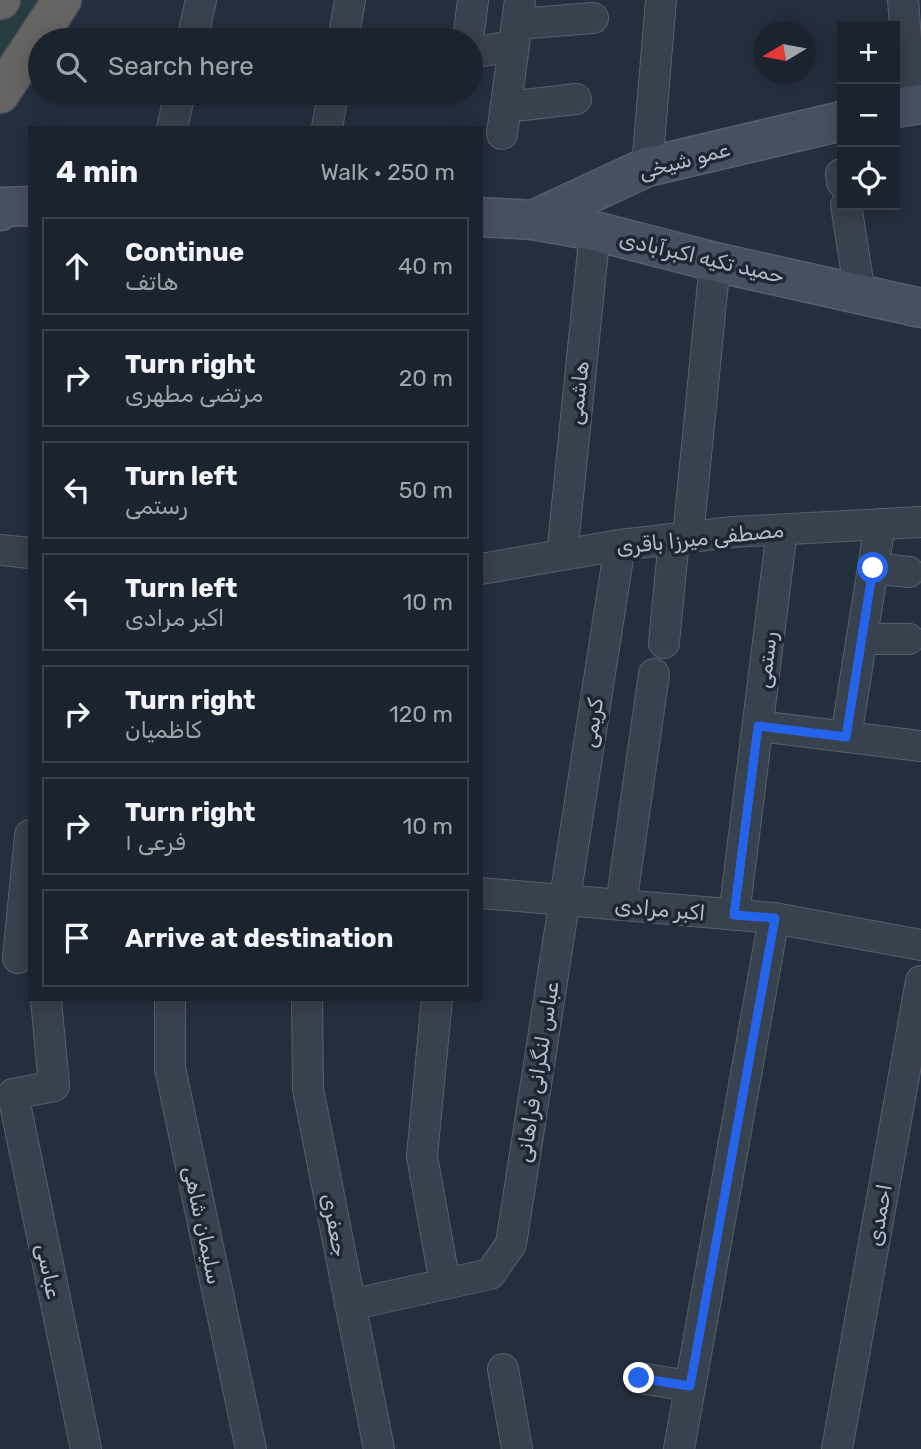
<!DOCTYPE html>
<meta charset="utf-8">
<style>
:root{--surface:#1b232e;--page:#242b36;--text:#f1f3f6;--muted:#a0a4aa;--line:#39404a}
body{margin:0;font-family:Rubik,"Noto Sans Arabic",sans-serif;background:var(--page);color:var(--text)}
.controls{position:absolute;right:21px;top:21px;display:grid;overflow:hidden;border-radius:0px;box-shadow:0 4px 18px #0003}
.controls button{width:63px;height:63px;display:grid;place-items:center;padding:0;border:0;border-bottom:2px solid var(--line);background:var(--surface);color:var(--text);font:35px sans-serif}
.compass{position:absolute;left:753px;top:21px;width:63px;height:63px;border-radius:50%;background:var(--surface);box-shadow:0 4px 18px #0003;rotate:260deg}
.stop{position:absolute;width:21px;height:21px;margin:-16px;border:5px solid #2563eb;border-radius:50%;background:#fff}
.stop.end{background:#2563eb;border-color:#fff;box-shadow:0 2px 7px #0008}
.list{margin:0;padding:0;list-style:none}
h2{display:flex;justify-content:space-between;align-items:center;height:91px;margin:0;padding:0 28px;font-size:30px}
h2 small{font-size:23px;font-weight:400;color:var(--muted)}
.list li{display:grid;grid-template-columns:46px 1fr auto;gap:21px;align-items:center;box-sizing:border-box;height:98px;margin:0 14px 14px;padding:0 14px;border:2px solid var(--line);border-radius:0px}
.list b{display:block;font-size:26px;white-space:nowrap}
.list p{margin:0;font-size:23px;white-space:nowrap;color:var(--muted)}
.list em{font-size:23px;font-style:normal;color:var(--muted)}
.icon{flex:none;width:38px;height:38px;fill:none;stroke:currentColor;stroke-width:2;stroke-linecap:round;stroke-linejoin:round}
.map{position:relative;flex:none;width:921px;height:1449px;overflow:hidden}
.search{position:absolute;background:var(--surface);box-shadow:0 4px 18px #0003;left:28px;top:28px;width:455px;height:77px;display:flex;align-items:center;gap:18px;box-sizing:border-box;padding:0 24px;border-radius:38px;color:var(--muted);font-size:26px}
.panel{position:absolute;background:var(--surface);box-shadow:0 4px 18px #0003;left:28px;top:126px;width:455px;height:875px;border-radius:0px}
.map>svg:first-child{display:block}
</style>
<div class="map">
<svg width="921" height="1449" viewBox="0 0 921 1449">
<rect width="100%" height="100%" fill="#242f3e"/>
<path fill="#263c3f" d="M 24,0 L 48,0 L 0,76 L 0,15 Z"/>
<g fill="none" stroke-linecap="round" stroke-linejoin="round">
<defs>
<path id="minor" d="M 903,0 L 911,105
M 517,24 L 593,18
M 192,40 L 201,0
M 343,40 L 350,0
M 468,40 L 473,0
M 471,53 L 513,46
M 506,107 L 576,99
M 172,128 L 180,93
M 327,128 L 333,93
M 502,134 L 520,0
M 647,167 L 661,0
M 841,174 L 842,182
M 846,205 L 860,294
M 688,537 L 715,262
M 0,550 L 30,553
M 562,555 L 595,231
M 873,568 L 909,572
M 481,569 L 620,545 L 733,532 L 921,522
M 862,639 L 909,639
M 664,643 L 674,539
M 758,726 L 921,746
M 846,737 L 880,524
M 481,893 L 774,918 L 921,945
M 621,905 L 654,674
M 734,915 L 782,530
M 18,958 L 30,835
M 46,999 L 54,1086 L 13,1094 L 86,1449
M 170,999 L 170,1068 L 251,1449
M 307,999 L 308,1089 L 379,1449
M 437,999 L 422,1156 L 445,1284
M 350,1305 L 490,1274 L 511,1244 L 620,545
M 503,1369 L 517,1449
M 639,1378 L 690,1386
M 679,1449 L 774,918
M 837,1449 L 921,981"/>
<path id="secondary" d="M 895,108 L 921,104
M 0,211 L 3,207 L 30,206
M 481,217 L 533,220 L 595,231 L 715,262 L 921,308
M 533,220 L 647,167 L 842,121"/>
<path id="trunk" d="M 0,0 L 1,0
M 0,94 L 62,0"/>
</defs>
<use href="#minor" stroke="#565f6c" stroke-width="32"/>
<use href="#secondary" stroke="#565f6c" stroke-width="41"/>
<use href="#trunk" stroke="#434c59" stroke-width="41"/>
<use href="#minor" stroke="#38414e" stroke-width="30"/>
<use href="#secondary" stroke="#465061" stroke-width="38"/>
<use href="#trunk" stroke="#656462" stroke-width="38"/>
</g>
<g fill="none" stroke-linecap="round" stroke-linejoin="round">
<path stroke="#2563eb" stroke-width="9" d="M 639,1378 L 690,1386 L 775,918 L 734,915 L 758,726 L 846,737 L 873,568"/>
</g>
<g text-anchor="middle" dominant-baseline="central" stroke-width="7" stroke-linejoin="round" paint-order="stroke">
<g font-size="21" fill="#b4bcc9" stroke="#1d2633">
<text transform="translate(684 160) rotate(-15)">عمو شیخی</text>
<text transform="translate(702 257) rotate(13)">حمید تکیه اکبرآبادی</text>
<text transform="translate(578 393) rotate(-84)">هاشمی</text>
<text transform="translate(700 538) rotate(-6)">مصطفی میرزا باقری</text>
<text transform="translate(766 660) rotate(-83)">رستمی</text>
<text transform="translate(592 723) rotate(-81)">کریمی</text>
<text transform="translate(660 909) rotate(5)">اکبر مرادی</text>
<text transform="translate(537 1072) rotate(-81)">عباس لنگرانی فراهانی</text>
<text transform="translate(879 1215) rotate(-80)">احمدی</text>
<text transform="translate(203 1225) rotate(78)">سلیمان شاهی</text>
<text transform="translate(335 1225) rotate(79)">جعفری</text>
<text transform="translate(49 1271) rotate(78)">عباسی</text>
</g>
</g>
</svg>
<div class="controls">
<button>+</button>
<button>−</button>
<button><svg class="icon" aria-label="locate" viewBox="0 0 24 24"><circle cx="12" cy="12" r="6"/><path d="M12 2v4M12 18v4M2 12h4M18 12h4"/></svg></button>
</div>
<svg class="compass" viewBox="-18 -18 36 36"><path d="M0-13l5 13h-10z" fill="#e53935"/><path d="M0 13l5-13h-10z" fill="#a0a4aa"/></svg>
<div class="stop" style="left:873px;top:568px"></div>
<div class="stop end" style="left:639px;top:1378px"></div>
<div class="search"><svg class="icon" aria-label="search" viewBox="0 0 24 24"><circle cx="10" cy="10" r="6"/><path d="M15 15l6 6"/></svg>Search here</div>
<section class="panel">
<h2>4 min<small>Walk · 250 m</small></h2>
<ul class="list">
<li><svg class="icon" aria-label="ahead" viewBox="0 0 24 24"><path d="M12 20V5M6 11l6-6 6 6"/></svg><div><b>Continue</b><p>هاتف</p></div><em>40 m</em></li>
<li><svg class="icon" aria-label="right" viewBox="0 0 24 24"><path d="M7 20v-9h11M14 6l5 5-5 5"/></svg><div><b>Turn right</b><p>مرتضی مطهری</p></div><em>20 m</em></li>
<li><svg class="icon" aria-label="left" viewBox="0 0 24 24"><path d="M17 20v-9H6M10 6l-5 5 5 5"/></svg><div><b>Turn left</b><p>رستمی</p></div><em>50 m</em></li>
<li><svg class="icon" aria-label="left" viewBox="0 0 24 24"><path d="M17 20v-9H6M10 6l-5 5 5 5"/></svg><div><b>Turn left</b><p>اکبر مرادی</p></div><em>10 m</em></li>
<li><svg class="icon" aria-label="right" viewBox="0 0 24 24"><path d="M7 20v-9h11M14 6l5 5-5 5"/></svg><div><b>Turn right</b><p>کاظمیان</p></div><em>120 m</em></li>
<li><svg class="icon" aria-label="right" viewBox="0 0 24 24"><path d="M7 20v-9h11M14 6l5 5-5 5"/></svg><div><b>Turn right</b><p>فرعی ۱</p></div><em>10 m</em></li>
<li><svg class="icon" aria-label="arrive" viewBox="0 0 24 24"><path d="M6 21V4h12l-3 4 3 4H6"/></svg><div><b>Arrive at destination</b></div></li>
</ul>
</section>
</div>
